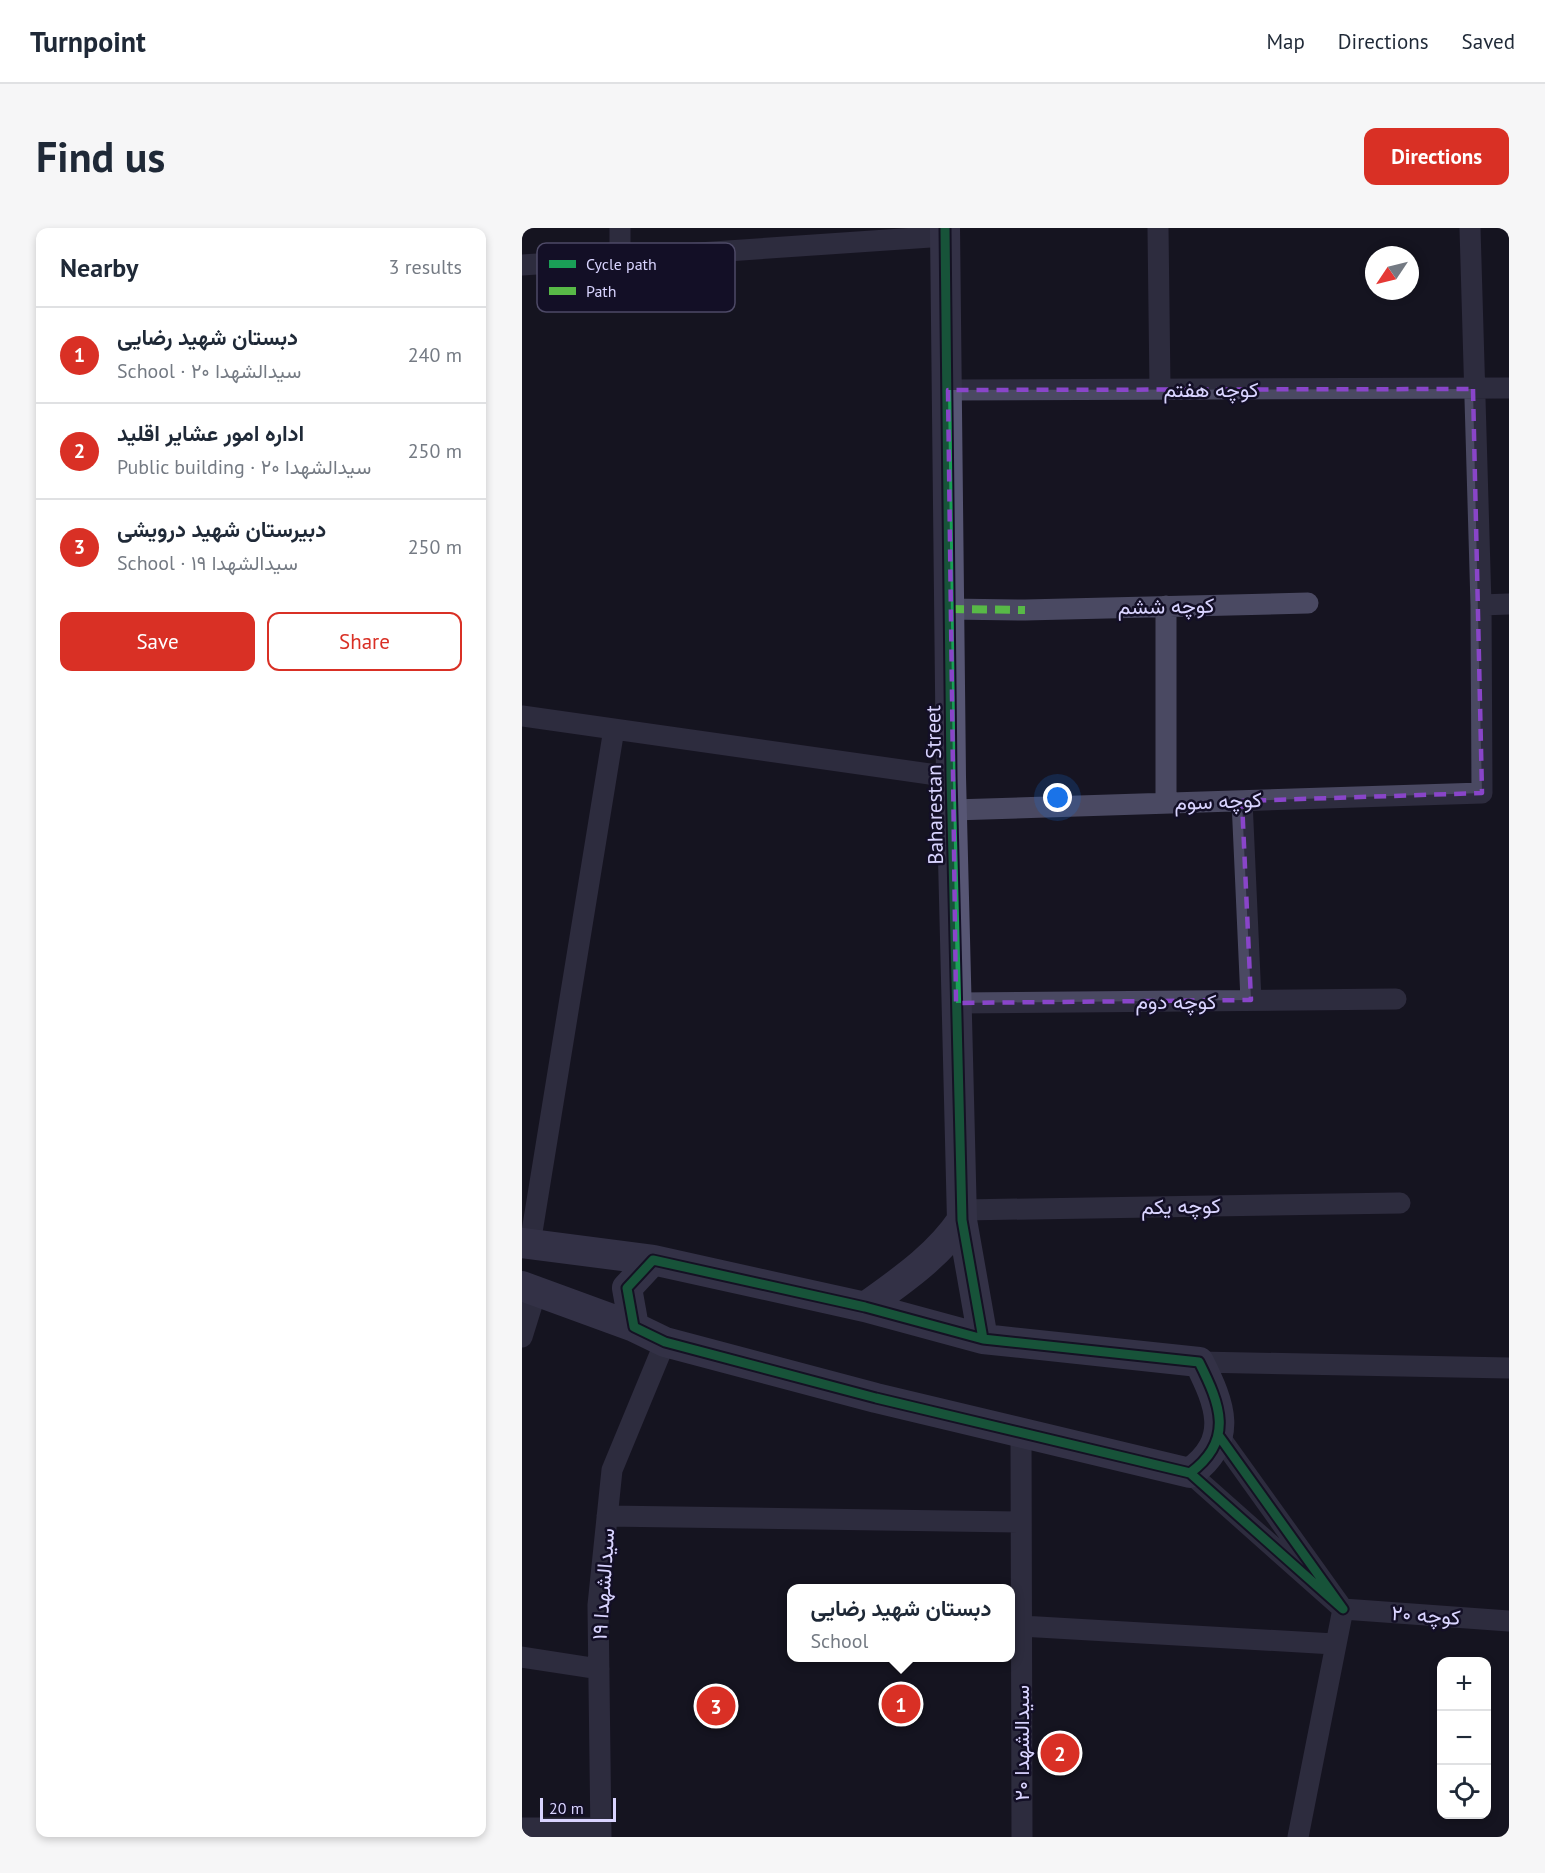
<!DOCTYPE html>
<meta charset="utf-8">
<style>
:root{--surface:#fff;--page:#f6f6f7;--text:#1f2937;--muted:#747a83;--line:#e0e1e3;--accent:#d93025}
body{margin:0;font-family:"PT Sans",Vazirmatn,sans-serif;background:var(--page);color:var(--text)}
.controls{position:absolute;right:18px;bottom:18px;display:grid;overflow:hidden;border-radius:12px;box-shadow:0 3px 9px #0003}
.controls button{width:54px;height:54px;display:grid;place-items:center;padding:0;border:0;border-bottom:2px solid var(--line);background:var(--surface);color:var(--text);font:30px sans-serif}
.compass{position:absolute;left:843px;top:18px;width:54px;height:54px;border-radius:50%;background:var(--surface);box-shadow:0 3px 9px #0003;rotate:235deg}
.scale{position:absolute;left:18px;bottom:15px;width:76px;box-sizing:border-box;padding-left:6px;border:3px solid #d9d4ff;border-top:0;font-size:16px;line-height:21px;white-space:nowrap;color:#d9d4ff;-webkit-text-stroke:4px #130f26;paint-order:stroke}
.you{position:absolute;left:536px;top:570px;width:21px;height:21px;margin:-15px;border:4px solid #fff;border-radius:50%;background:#1a73e8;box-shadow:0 0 0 9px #1a73e833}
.badge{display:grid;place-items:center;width:39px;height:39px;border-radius:50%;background:var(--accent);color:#fff;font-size:20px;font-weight:700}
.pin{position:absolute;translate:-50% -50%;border:3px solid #fff;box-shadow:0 2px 6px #0006}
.popup{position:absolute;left:265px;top:1356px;width:228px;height:78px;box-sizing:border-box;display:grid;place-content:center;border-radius:12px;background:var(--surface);filter:drop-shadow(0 2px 4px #0005);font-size:20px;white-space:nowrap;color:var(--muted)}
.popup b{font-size:22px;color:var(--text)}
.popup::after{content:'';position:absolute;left:50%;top:100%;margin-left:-12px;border:12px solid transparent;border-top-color:var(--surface)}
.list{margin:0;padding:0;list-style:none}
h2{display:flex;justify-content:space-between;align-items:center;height:78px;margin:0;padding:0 24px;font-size:26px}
h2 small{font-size:20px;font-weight:400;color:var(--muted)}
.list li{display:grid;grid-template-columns:39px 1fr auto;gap:18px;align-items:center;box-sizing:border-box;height:96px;padding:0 24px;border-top:2px solid var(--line)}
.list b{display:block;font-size:22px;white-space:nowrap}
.list p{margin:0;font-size:20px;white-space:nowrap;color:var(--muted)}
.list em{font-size:20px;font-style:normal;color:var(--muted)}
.actions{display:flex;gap:12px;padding:18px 24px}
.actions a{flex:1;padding:14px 0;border:2px solid var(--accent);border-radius:12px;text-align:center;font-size:21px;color:var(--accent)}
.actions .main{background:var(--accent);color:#fff}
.icon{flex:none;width:33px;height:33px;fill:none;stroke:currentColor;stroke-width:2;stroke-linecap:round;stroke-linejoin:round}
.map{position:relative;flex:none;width:987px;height:1609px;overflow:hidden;border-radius:12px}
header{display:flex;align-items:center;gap:36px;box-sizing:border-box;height:84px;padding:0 30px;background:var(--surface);border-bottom:2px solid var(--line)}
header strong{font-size:28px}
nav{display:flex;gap:33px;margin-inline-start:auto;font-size:21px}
.intro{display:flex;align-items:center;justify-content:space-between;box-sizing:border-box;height:144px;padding:0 36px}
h1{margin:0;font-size:42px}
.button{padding:15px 27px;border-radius:12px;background:var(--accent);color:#fff;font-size:21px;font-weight:700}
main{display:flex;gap:36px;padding:0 36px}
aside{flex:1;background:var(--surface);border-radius:12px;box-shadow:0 3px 9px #0003}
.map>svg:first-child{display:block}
</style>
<header>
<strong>Turnpoint</strong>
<nav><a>Map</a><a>Directions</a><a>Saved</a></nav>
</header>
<div class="intro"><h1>Find us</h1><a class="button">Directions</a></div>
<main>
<aside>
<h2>Nearby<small>3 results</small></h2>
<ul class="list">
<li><span class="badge">1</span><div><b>دبستان شهید رضایی</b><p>School · سیدالشهدا ۲۰</p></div><em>240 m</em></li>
<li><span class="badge">2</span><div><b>اداره امور عشایر اقلید</b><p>Public building · سیدالشهدا ۲۰</p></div><em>250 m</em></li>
<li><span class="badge">3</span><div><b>دبیرستان شهید درویشی</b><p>School · سیدالشهدا ۱۹</p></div><em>250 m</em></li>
</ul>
<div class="actions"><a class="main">Save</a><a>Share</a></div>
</aside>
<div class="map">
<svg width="987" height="1609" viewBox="0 0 987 1609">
<rect width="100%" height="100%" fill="#161421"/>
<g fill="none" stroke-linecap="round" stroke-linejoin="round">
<path stroke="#4a4962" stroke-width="21" d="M 636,0 L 638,161
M 98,32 L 98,0
M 0,37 L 423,8
M 426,162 L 987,160
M 959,377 L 987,376
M 644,378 L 644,575
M 427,381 L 503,382 L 786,375
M 0,488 L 429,549
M 720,573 L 729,772
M 431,582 L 960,565 L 959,377 L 948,0
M 434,775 L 874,771
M 440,982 L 878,975
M 8,1016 L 92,501
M 0,1109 L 14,1064
M 677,1134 L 987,1140
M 499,1204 L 500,1609
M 668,1245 L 821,1381 L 697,1208
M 85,1288 L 499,1294
M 499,1398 L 812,1416
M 0,1429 L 77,1441
M 0,1600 L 79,1600
M 79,1609 L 76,1377 L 90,1242 L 143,1114
M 776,1609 L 821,1381 L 987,1393"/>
<path stroke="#575674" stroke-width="30" d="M 423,0 L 429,549 L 440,992 L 461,1111
M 0,1015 L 131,1032
M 131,1032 L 343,1079 L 461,1111 L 677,1134 C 698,1176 713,1212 668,1245 L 354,1170 L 143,1114 L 112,1099 L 105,1060 Z
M 0,1058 L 112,1099
M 343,1079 C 379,1053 415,1029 440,992"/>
<path stroke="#58b947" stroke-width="8" stroke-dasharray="15 8" stroke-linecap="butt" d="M 427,381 L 503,382"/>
<defs>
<path id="cycleway" d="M 423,0 L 429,549 L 440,992 L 461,1111
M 668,1245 C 713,1212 698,1176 677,1134 L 461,1111 L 343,1079 L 131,1032 L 105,1060 L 112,1099 L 143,1114 L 354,1170 L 668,1245 L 821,1381 L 697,1208"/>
</defs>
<use href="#cycleway" stroke="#130f26" stroke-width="13"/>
<use href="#cycleway" stroke="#1a9f57" stroke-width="9"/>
</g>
<path d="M0 0H987V1609H0ZM 951,161 L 960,565 L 720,573 L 729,772 L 434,775 L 426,162 Z" fill="#161421" fill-opacity=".55" fill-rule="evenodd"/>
<path fill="none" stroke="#8945c9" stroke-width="4.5" stroke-dasharray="12 8" stroke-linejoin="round" d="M 951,161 L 960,565 L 720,573 L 729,772 L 434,775 L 426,162 Z"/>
<g text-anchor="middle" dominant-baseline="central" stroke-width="5" stroke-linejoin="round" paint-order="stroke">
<g font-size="21" fill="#d9d4ff" stroke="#130f26">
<text x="689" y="161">کوچه هفتم</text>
<text transform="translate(644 378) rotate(-1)">کوچه ششم</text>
<text transform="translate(412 557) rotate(-91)">Baharestan Street</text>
<text transform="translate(696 573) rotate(-2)">کوچه سوم</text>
<text x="654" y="773">کوچه دوم</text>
<text transform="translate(659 978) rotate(-1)">کوچه یکم</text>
<text transform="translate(81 1356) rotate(-86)">سیدالشهدا ۱۹</text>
<text transform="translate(904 1387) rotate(4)">کوچه ۲۰</text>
<text transform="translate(499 1515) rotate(-90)">سیدالشهدا ۲۰</text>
</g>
</g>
<rect x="15" y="15" width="198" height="69" rx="9" fill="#130f26" stroke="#4e4a67" stroke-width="1.5"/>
<rect x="27" y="32" width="27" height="8" fill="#1a9f57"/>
<rect x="27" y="59" width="27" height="8" fill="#58b947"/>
<g font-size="16" fill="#d9d4ff">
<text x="64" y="42">Cycle path</text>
<text x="64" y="69">Path</text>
</g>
</svg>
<div class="controls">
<button>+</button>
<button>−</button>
<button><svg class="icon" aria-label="locate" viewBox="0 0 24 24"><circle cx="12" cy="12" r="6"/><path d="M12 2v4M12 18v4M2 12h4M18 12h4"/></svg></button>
</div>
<svg class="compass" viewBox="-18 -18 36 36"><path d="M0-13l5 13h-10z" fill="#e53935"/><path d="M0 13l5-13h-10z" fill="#747a83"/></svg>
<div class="scale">20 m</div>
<div class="you"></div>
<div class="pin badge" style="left:379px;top:1476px">1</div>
<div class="popup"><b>دبستان شهید رضایی</b>School</div>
<div class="pin badge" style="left:538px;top:1525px">2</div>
<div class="pin badge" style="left:194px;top:1478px">3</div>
</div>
</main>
